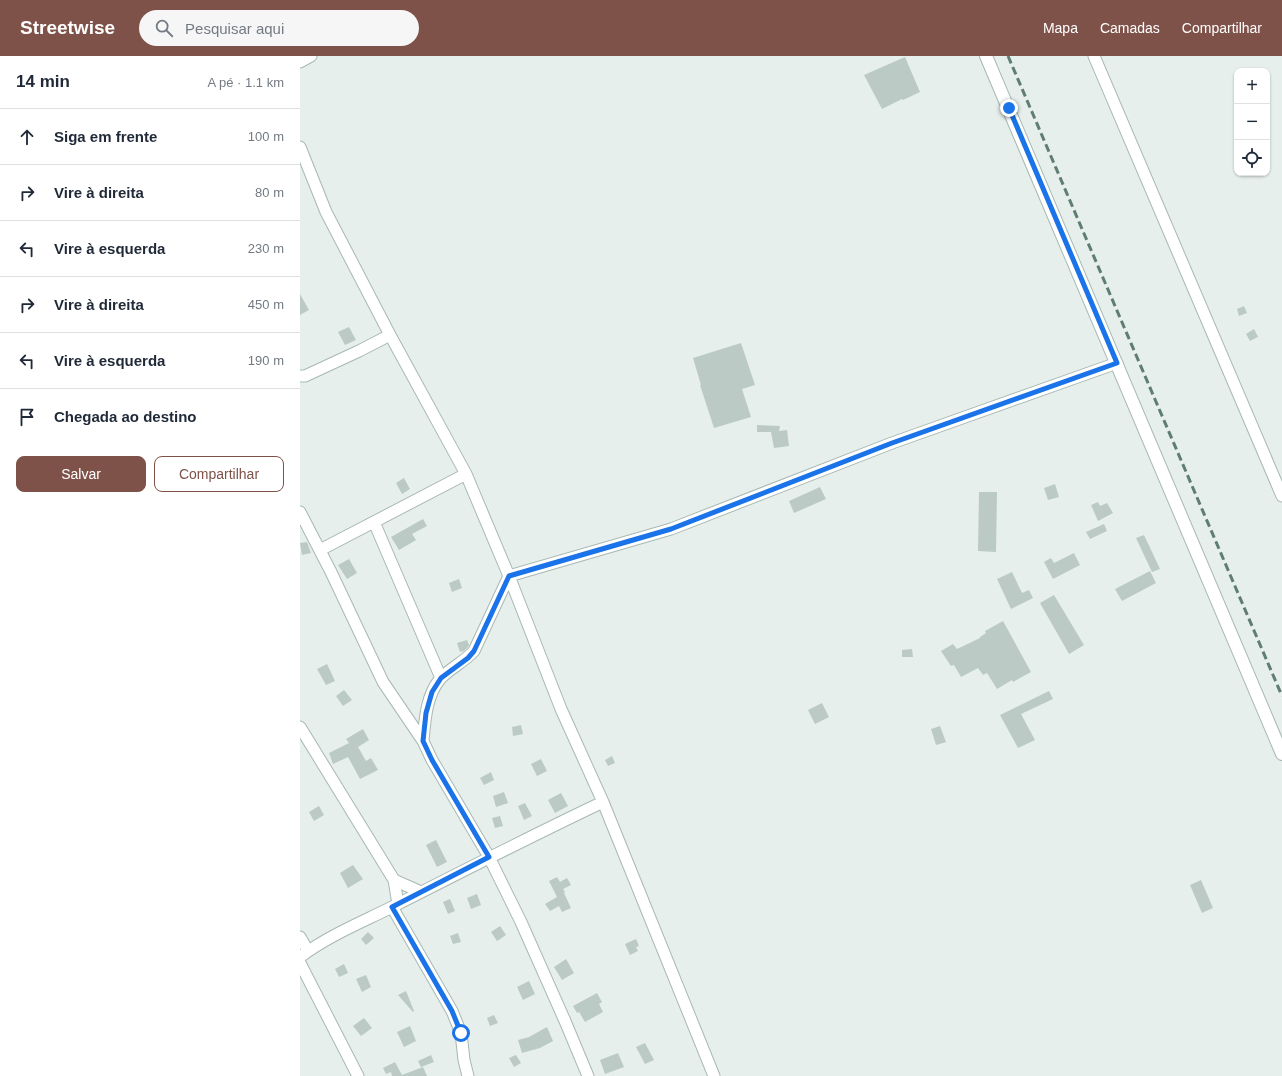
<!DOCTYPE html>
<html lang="pt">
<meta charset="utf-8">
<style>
:root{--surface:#fff;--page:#f6f6f7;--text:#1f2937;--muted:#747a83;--line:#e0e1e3;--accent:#7f5249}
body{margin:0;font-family:Arial,sans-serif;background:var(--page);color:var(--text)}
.controls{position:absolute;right:12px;top:12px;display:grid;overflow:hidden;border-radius:8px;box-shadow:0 1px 3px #0004}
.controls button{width:36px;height:36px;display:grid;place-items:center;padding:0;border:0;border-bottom:1px solid var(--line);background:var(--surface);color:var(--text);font:20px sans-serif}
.stop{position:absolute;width:12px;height:12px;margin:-9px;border:3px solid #1a73e8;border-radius:50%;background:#fff}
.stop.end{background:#1a73e8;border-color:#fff;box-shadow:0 1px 4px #0008}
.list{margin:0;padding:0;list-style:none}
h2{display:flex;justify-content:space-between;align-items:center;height:52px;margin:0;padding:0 16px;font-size:17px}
h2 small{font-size:13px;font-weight:400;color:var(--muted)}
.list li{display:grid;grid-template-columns:26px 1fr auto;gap:12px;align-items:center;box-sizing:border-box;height:56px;padding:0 16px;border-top:1px solid var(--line)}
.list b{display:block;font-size:15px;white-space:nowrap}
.list em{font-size:13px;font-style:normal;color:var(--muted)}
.actions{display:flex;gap:8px;padding:12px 16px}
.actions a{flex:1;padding:9px 0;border:1px solid var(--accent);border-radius:8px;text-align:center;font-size:14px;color:var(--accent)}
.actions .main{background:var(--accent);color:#fff}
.icon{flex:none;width:22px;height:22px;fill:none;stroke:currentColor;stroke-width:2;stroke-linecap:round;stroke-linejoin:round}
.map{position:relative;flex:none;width:982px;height:1020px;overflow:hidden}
header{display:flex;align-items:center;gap:24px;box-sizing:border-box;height:56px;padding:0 20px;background:var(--accent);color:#fff}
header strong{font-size:19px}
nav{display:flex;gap:22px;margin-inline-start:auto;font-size:14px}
.search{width:280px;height:36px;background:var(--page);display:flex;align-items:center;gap:10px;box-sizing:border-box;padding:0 14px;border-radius:22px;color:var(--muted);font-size:15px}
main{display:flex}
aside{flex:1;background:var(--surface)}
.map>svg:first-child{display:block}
</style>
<header>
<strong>Streetwise</strong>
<div class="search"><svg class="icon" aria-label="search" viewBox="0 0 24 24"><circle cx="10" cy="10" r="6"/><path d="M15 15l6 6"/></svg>Pesquisar aqui</div>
<nav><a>Mapa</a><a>Camadas</a><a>Compartilhar</a></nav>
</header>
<main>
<aside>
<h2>14 min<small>A pé · 1.1 km</small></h2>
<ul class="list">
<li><svg class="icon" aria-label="ahead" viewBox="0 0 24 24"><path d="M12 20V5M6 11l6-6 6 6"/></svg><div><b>Siga em frente</b></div><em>100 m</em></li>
<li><svg class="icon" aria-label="right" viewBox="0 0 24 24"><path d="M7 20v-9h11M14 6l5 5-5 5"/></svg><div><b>Vire à direita</b></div><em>80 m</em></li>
<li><svg class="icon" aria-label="left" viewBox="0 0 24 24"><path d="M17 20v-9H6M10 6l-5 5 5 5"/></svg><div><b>Vire à esquerda</b></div><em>230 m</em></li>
<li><svg class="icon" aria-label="right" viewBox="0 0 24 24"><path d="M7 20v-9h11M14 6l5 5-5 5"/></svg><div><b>Vire à direita</b></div><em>450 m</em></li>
<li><svg class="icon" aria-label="left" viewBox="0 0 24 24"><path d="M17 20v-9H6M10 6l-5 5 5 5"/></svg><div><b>Vire à esquerda</b></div><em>190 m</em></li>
<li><svg class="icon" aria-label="arrive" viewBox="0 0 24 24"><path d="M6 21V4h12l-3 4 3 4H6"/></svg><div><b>Chegada ao destino</b></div></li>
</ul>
<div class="actions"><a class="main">Salvar</a><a>Compartilhar</a></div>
</aside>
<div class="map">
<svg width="982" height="1020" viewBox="0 0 982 1020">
<rect width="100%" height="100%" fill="#e6efeb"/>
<path fill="#bbcac4" d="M 605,1 L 620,36 L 603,44 L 602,43 L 582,53 L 564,19 Z
M 0,238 L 9,254 L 0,259 Z
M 944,250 L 947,257 L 939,260 L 937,253 Z
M 49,271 L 56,284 L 45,289 L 38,276 Z
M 954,273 L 958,281 L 950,285 L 946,278 Z
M 441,287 L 455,329 L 442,333 L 451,361 L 414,372 L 400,329 L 401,329 L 393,302 Z
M 457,369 L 480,370 L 479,375 L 487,374 L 489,390 L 474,392 L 471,376 L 474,376 L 457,376 Z
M 104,422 L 110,433 L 102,438 L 96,427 Z
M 755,428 L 759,441 L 748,444 L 744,432 Z
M 520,431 L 526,443 L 494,457 L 489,445 Z
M 679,436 L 697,436 L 696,496 L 678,495 Z
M 798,446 L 800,450 L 807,447 L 813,457 L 798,465 L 791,449 Z
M 123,463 L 127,470 L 112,478 L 116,484 L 99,494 L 91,481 Z
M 804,468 L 807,475 L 790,483 L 786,476 Z
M 844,479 L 860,513 L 852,516 L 836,482 Z
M 7,486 L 11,497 L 2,499 L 0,487 Z
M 774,497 L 780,509 L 753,523 L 744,506 L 751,502 L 754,507 Z
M 49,503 L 57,517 L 47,523 L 38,509 Z
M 850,515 L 856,527 L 822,545 L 815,533 Z
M 712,516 L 722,537 L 729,534 L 733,542 L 711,553 L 697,523 Z
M 159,523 L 162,532 L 152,536 L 149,527 Z
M 754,539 L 784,589 L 769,598 L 740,547 Z
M 703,565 L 731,616 L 713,626 L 712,624 L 697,633 L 687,617 L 683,619 L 678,612 L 661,621 L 654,609 L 651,610 L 641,595 L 653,588 L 657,593 L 680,582 L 680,581 L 686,577 L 685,575 Z
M 167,584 L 169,589 L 168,591 L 164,595 L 160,596 L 157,587 Z
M 612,593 L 613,601 L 602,601 L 602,594 Z
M 27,608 L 35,625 L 26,629 L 17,613 Z
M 44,634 L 52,644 L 43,650 L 36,640 Z
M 749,635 L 753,643 L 721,658 L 735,684 L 718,692 L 700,659 Z
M 522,647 L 529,661 L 515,668 L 508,654 Z
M 221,669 L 223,678 L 213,680 L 212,671 Z
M 640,670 L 646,686 L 636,689 L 631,673 Z
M 63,673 L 69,684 L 58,691 L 66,705 L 71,702 L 78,714 L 60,723 L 48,701 L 33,708 L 29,697 L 49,687 L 46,683 Z
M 312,700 L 315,707 L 308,710 L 305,704 Z
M 241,703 L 247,715 L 237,720 L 231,708 Z
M 191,716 L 194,724 L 184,729 L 180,722 Z
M 204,736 L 208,747 L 196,751 L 193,740 Z
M 261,737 L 268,750 L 255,757 L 248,744 Z
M 225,747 L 232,760 L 224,764 L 218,750 Z
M 19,750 L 24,759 L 14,765 L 9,756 Z
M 200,760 L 203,770 L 195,772 L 192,762 Z
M 136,784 L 147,806 L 137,811 L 126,789 Z
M 53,809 L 63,823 L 48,832 L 40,817 Z
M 257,821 L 260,826 L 267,822 L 271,829 L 263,833 L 265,836 L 264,837 L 271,852 L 262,856 L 259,850 L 250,855 L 245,848 L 257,841 L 249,825 Z
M 901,824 L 913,852 L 902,857 L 890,829 Z
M 177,838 L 181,849 L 171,853 L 167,842 Z
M 150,843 L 155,855 L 148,858 L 143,846 Z
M 200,870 L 206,879 L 197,885 L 191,876 Z
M 68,876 L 74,882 L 66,889 L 61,883 Z
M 158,877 L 161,886 L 153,888 L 150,880 Z
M 336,883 L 339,890 L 336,891 L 338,895 L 330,899 L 325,888 Z
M 266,903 L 274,917 L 262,924 L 254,911 Z
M 44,908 L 48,917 L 39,921 L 35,913 Z
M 66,919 L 71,931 L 62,936 L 56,923 Z
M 229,925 L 235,938 L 223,944 L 217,931 Z
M 106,935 L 114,955 L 113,956 L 98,939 Z
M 297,937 L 302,946 L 299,948 L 303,956 L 285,966 L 279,956 L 277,957 L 273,950 Z
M 194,959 L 198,967 L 190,970 L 187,962 Z
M 64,962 L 72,972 L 61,980 L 53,970 Z
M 110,970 L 116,985 L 104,991 L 97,976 Z
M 247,971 L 253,985 L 240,992 L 222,997 L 218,984 L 229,981 Z
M 345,987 L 354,1004 L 345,1008 L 336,991 Z
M 318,997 L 324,1011 L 305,1018 L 300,1004 Z
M 131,999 L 134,1006 L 121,1011 L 118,1005 Z
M 216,999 L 221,1007 L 214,1011 L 209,1002 Z
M 95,1006 L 102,1019 L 123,1011 L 127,1020 L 92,1020 L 91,1016 L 86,1018 L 83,1012 Z"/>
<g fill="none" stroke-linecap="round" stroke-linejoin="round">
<defs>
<path id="minor" d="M 794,0 L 982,440
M 0,6 L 11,0
M 0,91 L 26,156 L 90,279 L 166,418 L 209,520 L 261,653 L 303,746 L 414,1020
M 0,320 L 5,320 L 59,295 L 90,279
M 0,456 L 31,516 L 83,626 L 123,685 L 132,704 L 189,801 L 221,866 L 265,965 L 288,1020
M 74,466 L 141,622
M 20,494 L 166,418
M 0,671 L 94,824 L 98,848
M 123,685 C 125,664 126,640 140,623 C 149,613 164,606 174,595 L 209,520 L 371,473 L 592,387 L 817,307
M 94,824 L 121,836
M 92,851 L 152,955 L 161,977 L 164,1004 L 168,1020
M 0,881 L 8,895
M 0,901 C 28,880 60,867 90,852 C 161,816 231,780 303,746
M 0,907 L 58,1020"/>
<path id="tertiary" d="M 686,0 L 982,698"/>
</defs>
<use href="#minor" stroke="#a8b8b2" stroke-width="13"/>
<use href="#tertiary" stroke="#a8b8b2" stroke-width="14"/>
<use href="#minor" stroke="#fff" stroke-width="11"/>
<use href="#tertiary" stroke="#fff" stroke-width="12"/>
<path stroke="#5f7d75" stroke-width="3" stroke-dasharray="8 4" stroke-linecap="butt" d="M 708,0 L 982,640"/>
</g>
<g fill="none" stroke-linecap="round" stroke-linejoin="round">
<path stroke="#1a73e8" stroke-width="5" d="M 161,977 L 152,955 L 92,851 L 189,801 L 132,704 L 123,685 L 126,657 L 132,636 L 141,622 L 168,602 L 174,595 L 209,520 L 371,473 L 592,387 L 817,307 L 709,52"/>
</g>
</svg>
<div class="controls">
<button>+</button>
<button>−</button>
<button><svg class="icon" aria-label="locate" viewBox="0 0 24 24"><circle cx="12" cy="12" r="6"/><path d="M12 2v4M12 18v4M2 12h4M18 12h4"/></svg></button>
</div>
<div class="stop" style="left:161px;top:977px"></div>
<div class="stop end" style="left:709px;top:52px"></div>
</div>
</main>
